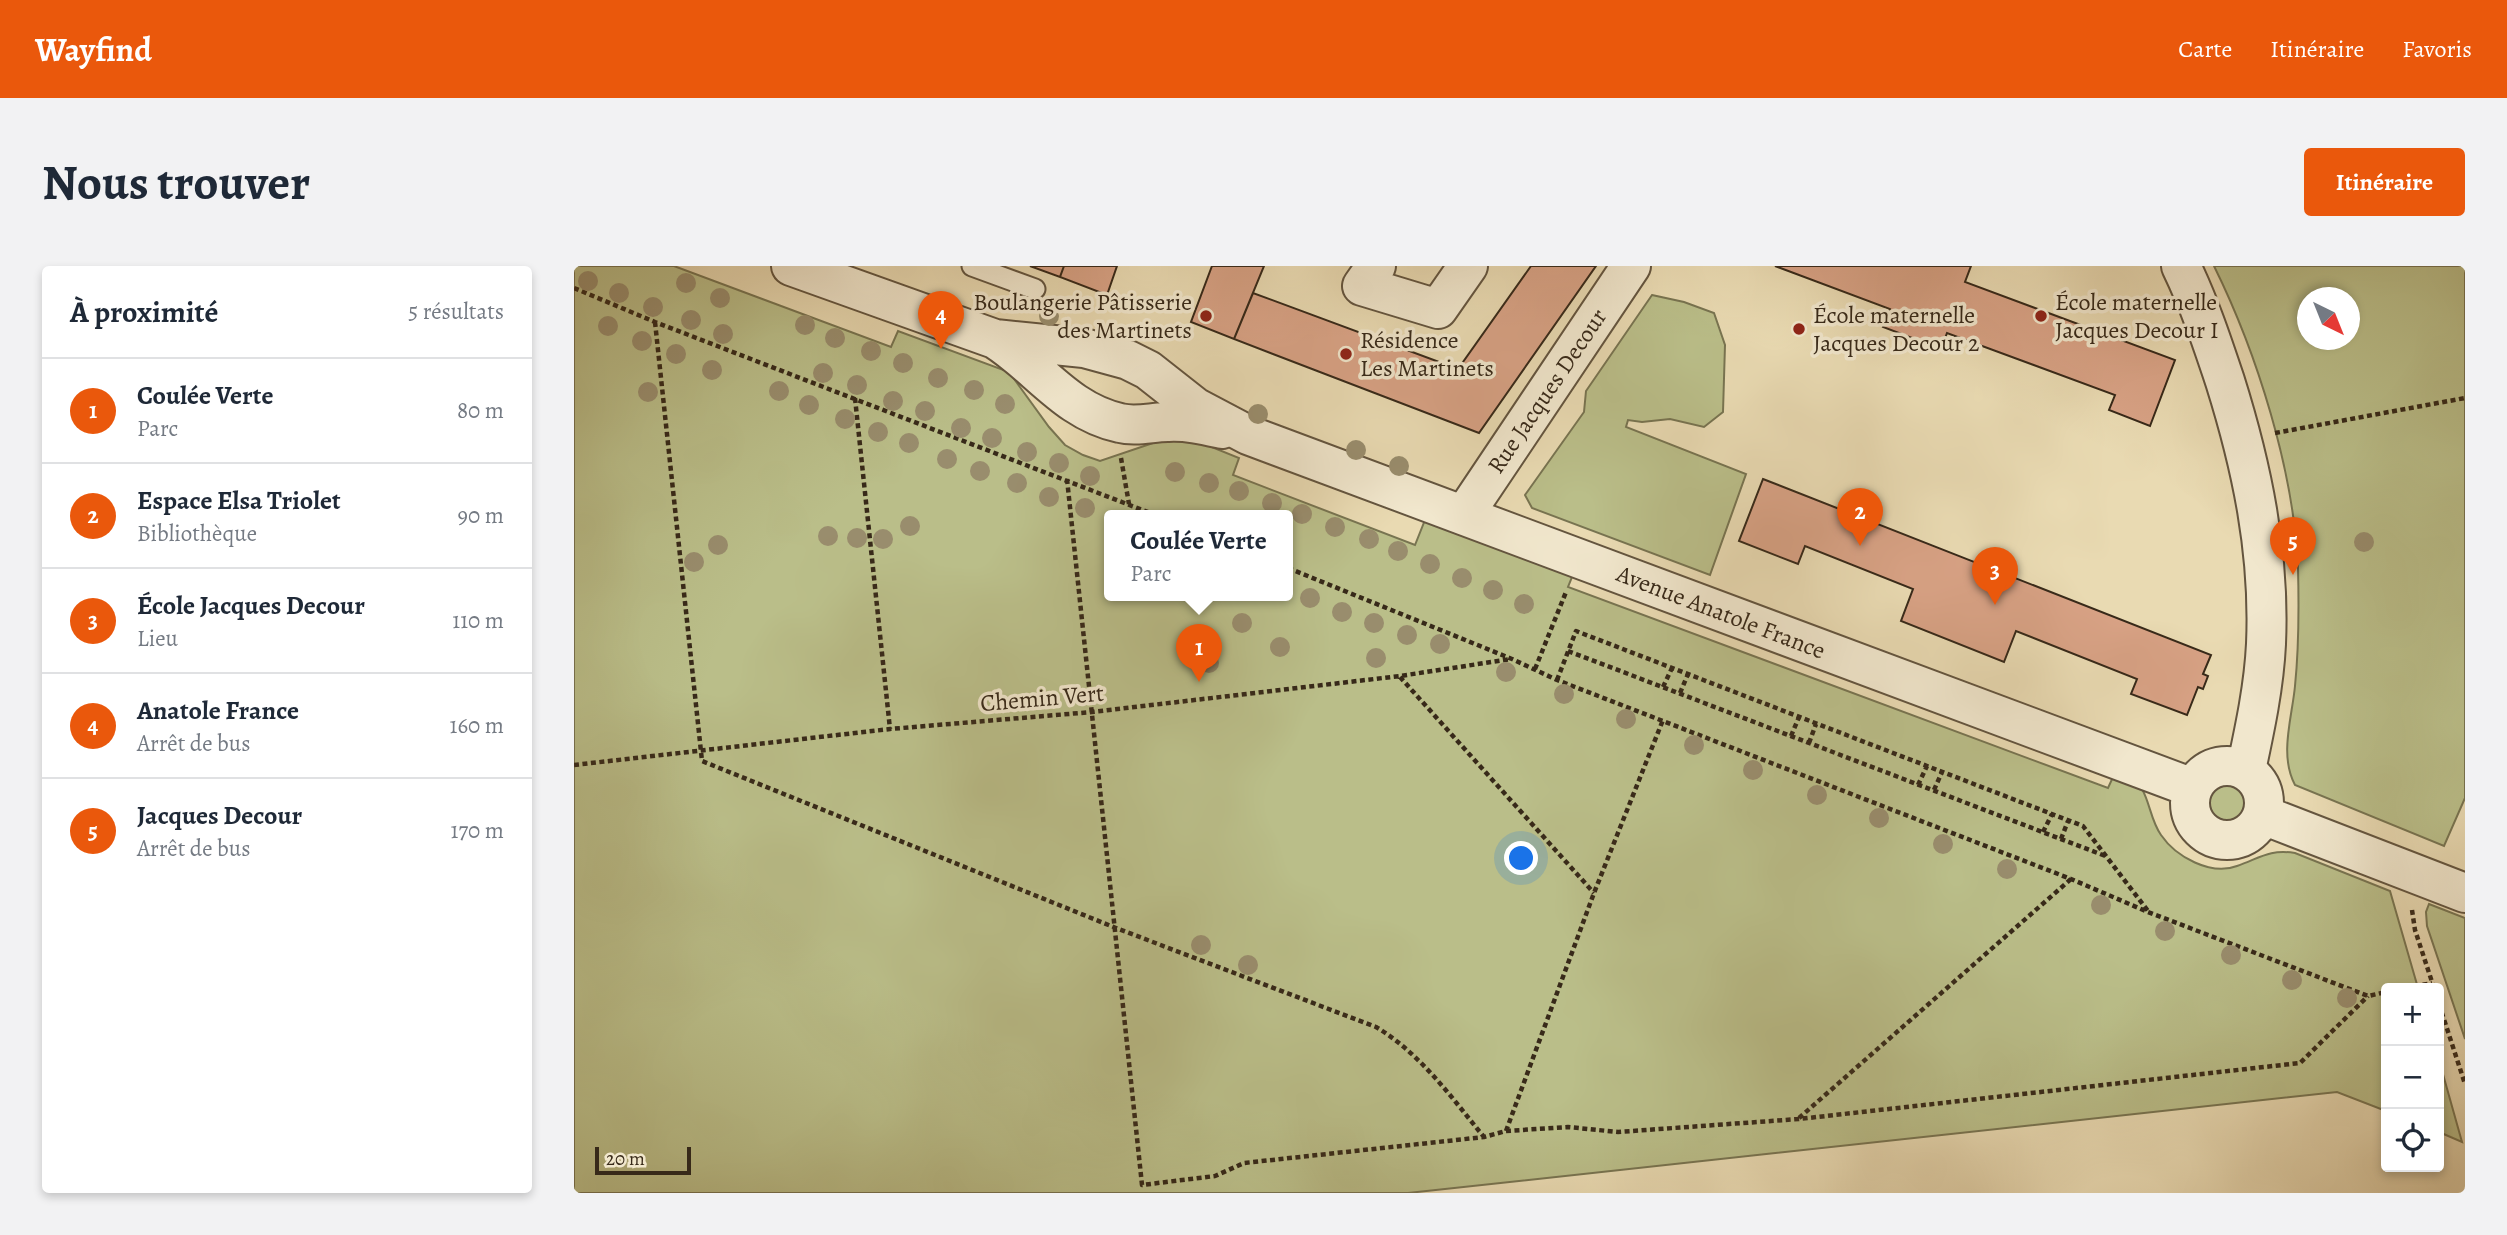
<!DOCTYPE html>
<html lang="fr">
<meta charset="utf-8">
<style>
:root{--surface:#fff;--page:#f2f2f3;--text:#1f2937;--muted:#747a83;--line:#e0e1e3;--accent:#ea580c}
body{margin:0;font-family:Alegreya,serif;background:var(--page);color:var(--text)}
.controls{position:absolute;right:21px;bottom:21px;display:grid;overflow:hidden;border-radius:7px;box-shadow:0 4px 10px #0003}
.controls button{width:63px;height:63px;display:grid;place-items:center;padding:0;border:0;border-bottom:2px solid var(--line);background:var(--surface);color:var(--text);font:35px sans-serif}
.compass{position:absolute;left:1723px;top:21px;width:63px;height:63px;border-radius:50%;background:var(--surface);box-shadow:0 4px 10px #0003;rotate:137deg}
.scale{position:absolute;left:21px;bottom:18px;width:96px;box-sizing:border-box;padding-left:7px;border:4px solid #372919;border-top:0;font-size:19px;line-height:24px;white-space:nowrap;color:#372919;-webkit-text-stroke:5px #f1e7cd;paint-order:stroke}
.you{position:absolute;left:948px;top:593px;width:24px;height:24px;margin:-18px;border:5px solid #fff;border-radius:50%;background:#1a73e8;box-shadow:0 0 0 10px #1a73e833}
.badge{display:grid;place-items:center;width:46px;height:46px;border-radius:50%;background:var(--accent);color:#fff;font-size:23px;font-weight:700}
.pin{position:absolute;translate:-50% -58px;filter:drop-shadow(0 2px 4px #0008)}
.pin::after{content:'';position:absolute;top:37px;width:24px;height:21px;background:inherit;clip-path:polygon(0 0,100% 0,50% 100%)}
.popup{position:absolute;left:530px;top:244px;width:189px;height:91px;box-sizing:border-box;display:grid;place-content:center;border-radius:7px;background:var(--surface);filter:drop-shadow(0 2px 5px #0005);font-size:23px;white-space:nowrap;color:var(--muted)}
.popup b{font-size:26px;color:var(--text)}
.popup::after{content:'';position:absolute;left:50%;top:100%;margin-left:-14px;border:14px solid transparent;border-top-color:var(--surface)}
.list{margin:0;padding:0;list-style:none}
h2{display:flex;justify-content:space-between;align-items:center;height:91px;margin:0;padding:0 28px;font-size:30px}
h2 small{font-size:23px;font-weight:400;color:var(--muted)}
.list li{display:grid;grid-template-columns:46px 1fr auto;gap:21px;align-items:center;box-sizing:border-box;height:105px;padding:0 28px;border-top:2px solid var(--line)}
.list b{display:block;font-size:26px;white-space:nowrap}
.list p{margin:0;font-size:23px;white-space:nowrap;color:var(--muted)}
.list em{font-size:23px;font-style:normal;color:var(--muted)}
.icon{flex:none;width:38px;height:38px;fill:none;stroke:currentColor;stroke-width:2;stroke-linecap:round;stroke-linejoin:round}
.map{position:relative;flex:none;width:1891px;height:927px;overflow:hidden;border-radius:7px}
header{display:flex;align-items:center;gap:42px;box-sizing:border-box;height:98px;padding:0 35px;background:var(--accent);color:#fff}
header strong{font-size:33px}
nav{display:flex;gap:38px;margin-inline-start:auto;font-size:24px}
.intro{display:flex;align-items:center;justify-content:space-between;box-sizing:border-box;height:168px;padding:0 42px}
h1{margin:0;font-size:49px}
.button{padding:18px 32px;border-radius:7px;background:var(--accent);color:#fff;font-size:24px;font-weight:700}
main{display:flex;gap:42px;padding:0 42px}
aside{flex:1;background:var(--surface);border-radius:7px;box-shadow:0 4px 10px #0003}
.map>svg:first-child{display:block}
</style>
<header>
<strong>Wayfind</strong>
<nav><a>Carte</a><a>Itinéraire</a><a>Favoris</a></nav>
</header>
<div class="intro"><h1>Nous trouver</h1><a class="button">Itinéraire</a></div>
<main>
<aside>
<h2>À proximité<small>5 résultats</small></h2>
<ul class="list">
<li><span class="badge">1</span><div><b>Coulée Verte</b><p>Parc</p></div><em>80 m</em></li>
<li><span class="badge">2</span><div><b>Espace Elsa Triolet</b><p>Bibliothèque</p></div><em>90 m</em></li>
<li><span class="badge">3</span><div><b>École Jacques Decour</b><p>Lieu</p></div><em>110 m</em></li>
<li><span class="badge">4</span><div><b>Anatole France</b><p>Arrêt de bus</p></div><em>160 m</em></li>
<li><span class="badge">5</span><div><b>Jacques Decour</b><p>Arrêt de bus</p></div><em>170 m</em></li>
</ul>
</aside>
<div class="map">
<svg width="1891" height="927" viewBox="0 0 1891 927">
<rect width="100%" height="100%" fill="#e9dab2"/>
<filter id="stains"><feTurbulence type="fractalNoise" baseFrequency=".00286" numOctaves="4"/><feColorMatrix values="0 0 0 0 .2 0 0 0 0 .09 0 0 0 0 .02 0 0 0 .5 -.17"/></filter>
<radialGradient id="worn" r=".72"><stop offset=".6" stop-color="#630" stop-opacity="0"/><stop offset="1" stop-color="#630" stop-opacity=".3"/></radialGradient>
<path fill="#babe89" stroke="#787451" stroke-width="2" fill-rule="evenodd" d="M 0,0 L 100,0 L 317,81 L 324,65 L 435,106 L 475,161 L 491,179 L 509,189 L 526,195 L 579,177 L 603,172 L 618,173 L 665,192 L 659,209 L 841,279 L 851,254 L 1000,306 L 994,321 L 1534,522 L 1539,511 L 1568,523 C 1576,537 1577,555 1587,569 C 1602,591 1637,610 1663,600 C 1686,592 1695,583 1721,587 L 1816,625 L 1844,722 L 1812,722 L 1812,845 L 1763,826 L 834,927 L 0,927 ZM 536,250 L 714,250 L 714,330 L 536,330 Z
M 1640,0 L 1891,0 L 1891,532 L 1870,580 L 1721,519 C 1705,489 1718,452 1721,420 C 1725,381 1725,341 1724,302 C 1720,205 1683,87 1640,0 ZM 1734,32 L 1776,32 L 1776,74 L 1734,74 Z
M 1078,29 L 1110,36 L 1140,47 L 1151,79 L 1149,146 L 1130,161 L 1096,153 L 1068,156 L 1054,154 L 1052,161 L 1172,208 L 1136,309 L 958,242 L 951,229 L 1010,146 L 1012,125 Z
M1633 536a21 21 0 1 1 42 0a21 21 0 1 1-42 0Z
M 1855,638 L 1891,652 L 1891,773 L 1853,660 L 1852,646 Z
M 1865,794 L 1888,876 L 1865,866 Z"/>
<path fill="#d8a285" stroke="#372919" stroke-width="2" d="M 456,0 L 490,0 L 486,11 Z
M 490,0 L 543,0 L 533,29 L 486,11 Z
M 638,0 L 690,0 L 660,73 L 617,56 Z
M 957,0 L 1022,0 L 905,167 L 660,73 L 679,27 L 884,103 Z
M 1201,0 L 1397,0 L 1391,16 L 1601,94 L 1576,160 L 1535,144 L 1541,129 L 1373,67 L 1367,83 L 1309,61 L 1316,43 Z
M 1189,213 L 1637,389 L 1629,408 L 1634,410 L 1629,423 L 1624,421 L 1613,449 L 1557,428 L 1563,413 L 1442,365 L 1430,396 L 1327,355 L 1339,323 L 1231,280 L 1224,298 L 1165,275 Z"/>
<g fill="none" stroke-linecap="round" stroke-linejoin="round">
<defs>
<path id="lane" d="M 398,0 L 461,23"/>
<path id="street" d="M 217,0 L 421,73 C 465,101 492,145 546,157 C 562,161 578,156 594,156 C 613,155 630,159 648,163
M 802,0 L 788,20 L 864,43 L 894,0
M 1607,0 C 1625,37 1638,76 1651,115 C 1678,201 1696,287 1692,378 C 1690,420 1681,462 1672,504
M 421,73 L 510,82 L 554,94 L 574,104 L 621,141 L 674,169 L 1619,522
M 890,249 L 1057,0
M1616 537a37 37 0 1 1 74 0a37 37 0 1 1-74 0Z
M 1689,549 L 1891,627"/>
</defs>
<use href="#lane" stroke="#64553f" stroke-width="23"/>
<use href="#street" stroke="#64553f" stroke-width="42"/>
<path stroke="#372919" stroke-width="4.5" stroke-dasharray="5 3.5" stroke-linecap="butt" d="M 0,22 L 81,56 L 584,250
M 81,56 L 128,495 L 542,662 L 802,761 C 847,788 877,831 910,871
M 281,132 L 316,463
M 1701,167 L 1891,132
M 547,192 L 555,238
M 493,213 L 568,919 L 641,910 L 670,897 L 910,871 L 932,865 L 994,861 L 1044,866 L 1225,853 L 1726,797 L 1794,730
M 714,302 L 938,393 L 983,414 L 1497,613 L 1574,646 L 1794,730 L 1812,726
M 994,385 L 1534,591
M 961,403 L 992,326
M 826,411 L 1020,627
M 983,414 L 1002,365 L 1509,560 L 1574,645
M 1089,421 L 1098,402
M 1106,427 L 1114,408
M 1217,470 L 1225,451
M 1235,477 L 1242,458
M 0,499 L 316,463 L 518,446 L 826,410 L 937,393
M 1344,519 L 1353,500
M 1360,524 L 1368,506
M 1469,566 L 1478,548
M 1487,573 L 1494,555
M 1838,644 L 1841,664 L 1860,722
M 1832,722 L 1858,717
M 1865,738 L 1891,818
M 1225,852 L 1497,613
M 932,865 L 1020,627 L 1089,454"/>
<use href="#lane" stroke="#f1e7cd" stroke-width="19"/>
<use href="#street" stroke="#f1e7cd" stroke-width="38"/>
</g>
<g fill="#998d6d">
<circle cx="14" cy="15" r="10"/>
<circle cx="112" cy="17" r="10"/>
<circle cx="45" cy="27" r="10"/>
<circle cx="146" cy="32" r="10"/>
<circle cx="79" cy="41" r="10"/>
<circle cx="475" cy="50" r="10"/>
<circle cx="117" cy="54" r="10"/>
<circle cx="231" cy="59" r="10"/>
<circle cx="34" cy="60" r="10"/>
<circle cx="149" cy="68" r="10"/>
<circle cx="261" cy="72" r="10"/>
<circle cx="68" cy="75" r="10"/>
<circle cx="297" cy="85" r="10"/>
<circle cx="102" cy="88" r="10"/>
<circle cx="329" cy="97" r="10"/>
<circle cx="138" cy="104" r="10"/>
<circle cx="249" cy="107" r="10"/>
<circle cx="364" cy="112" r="10"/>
<circle cx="283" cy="119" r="10"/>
<circle cx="400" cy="124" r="10"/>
<circle cx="205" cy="125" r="10"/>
<circle cx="74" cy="126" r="10"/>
<circle cx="319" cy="135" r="10"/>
<circle cx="431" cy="138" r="10"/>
<circle cx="235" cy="139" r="10"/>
<circle cx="351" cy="145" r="10"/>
<circle cx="684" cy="148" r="10"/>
<circle cx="271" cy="153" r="10"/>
<circle cx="387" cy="162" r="10"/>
<circle cx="304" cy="166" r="10"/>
<circle cx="418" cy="172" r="10"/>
<circle cx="335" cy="177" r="10"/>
<circle cx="782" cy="184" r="10"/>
<circle cx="453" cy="186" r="10"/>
<circle cx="373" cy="193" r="10"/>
<circle cx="485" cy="197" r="10"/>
<circle cx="825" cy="200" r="10"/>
<circle cx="406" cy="205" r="10"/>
<circle cx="601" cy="206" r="10"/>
<circle cx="516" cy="210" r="10"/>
<circle cx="443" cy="217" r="10"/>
<circle cx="635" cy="217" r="10"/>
<circle cx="665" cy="225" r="10"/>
<circle cx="475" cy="231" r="10"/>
<circle cx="698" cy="237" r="10"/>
<circle cx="511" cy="242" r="10"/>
<circle cx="728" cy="248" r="10"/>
<circle cx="336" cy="260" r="10"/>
<circle cx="761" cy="261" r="10"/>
<circle cx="254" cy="270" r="10"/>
<circle cx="283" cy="272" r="10"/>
<circle cx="309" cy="273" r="10"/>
<circle cx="795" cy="273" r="10"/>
<circle cx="1790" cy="276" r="10"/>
<circle cx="144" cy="279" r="10"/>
<circle cx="824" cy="285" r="10"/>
<circle cx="120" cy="296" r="10"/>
<circle cx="856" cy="298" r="10"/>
<circle cx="888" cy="312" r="10"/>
<circle cx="919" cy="324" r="10"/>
<circle cx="736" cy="332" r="10"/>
<circle cx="950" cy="338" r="10"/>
<circle cx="768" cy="346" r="10"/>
<circle cx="668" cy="357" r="10"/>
<circle cx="800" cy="357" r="10"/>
<circle cx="833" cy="369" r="10"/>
<circle cx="866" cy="378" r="10"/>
<circle cx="706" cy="381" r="10"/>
<circle cx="802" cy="392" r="10"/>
<circle cx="635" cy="397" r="10"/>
<circle cx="932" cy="406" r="10"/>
<circle cx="990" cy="428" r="10"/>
<circle cx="1052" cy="453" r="10"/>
<circle cx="1120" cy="479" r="10"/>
<circle cx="1179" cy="504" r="10"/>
<circle cx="1243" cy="529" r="10"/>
<circle cx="1305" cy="552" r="10"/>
<circle cx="1369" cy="578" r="10"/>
<circle cx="1433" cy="603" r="10"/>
<circle cx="1527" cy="639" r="10"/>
<circle cx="1591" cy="665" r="10"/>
<circle cx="627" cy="679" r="10"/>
<circle cx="1657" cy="689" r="10"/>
<circle cx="674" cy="699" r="10"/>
<circle cx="1718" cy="714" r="10"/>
<circle cx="1773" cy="732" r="10"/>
</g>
<g fill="#8f2418" stroke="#f1e7cd" stroke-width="2.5">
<circle cx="632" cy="50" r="7"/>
<circle cx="1467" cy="50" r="7"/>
<circle cx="1225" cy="63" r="7"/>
<circle cx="772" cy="88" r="7"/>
</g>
<g text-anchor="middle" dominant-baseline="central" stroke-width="7" stroke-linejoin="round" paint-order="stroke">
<g font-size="24" fill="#372919" stroke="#f1e7cd" text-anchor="start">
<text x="618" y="36" text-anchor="end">Boulangerie Pâtisserie<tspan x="618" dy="28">des Martinets</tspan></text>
<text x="1481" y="36">École maternelle<tspan x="1481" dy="28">Jacques Decour I</tspan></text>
<text x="1239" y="49">École maternelle<tspan x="1239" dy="28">Jacques Decour 2</tspan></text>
<text x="786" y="74">Résidence<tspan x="786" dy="28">Les Martinets</tspan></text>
</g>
<g font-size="24" fill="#372919" stroke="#f1e7cd">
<text transform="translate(973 125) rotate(-56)">Rue Jacques Decour</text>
<text transform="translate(1147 346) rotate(21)">Avenue Anatole France</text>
<text transform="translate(468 432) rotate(-5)">Chemin Vert</text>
</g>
</g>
<rect width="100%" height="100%" filter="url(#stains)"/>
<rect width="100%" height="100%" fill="url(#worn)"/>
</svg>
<div class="controls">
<button>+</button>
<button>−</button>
<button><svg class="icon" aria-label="locate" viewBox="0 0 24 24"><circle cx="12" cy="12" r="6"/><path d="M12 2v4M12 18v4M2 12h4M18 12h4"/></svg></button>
</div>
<svg class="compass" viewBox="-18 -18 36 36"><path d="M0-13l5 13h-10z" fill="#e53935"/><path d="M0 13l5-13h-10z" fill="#747a83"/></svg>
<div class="scale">20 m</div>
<div class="you"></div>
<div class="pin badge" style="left:625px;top:416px">1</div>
<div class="popup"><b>Coulée Verte</b>Parc</div>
<div class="pin badge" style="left:1286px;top:280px">2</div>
<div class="pin badge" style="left:1421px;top:339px">3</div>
<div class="pin badge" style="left:367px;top:83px">4</div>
<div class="pin badge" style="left:1719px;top:309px">5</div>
</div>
</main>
